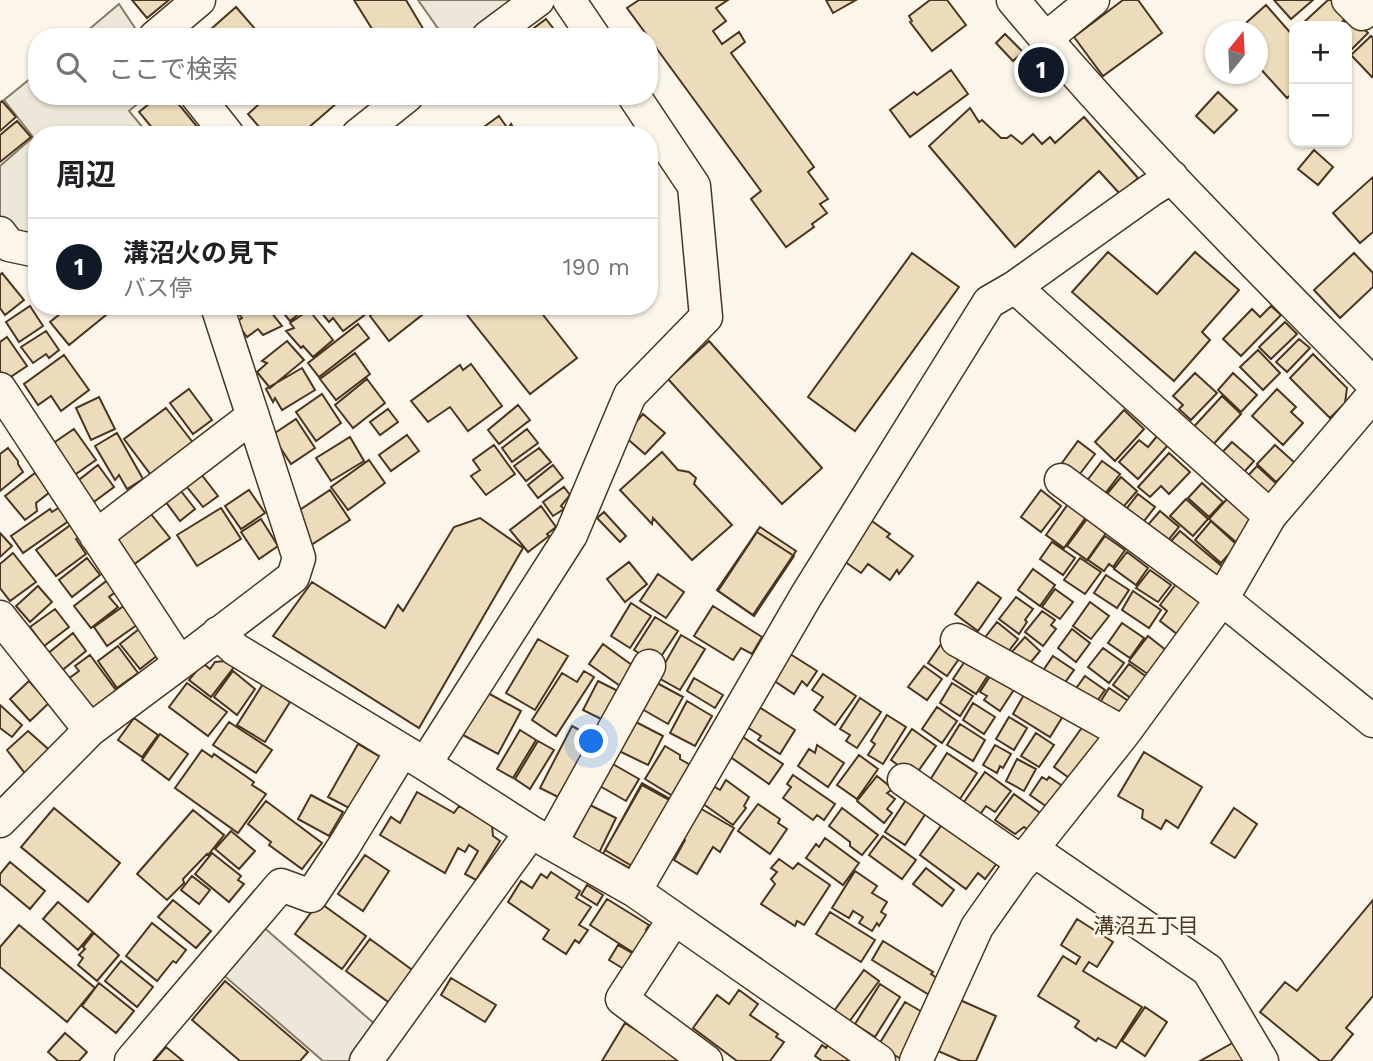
<!DOCTYPE html>
<html lang="ja">
<meta charset="utf-8">
<style>
:root{--surface:#fff;--page:#f6f6f6;--text:#202124;--muted:#757577;--line:#e0e0e0;--accent:#111827}
body{margin:0;font-family:"Work Sans","Noto Sans JP",sans-serif;background:var(--page);color:var(--text)}
.controls{position:absolute;right:21px;top:21px;display:grid;overflow:hidden;border-radius:14px;box-shadow:0 2px 5px #0004}
.controls button{width:63px;height:63px;display:grid;place-items:center;padding:0;border:0;border-bottom:2px solid var(--line);background:var(--surface);color:var(--text);font:35px sans-serif}
.compass{position:absolute;left:1205px;top:21px;width:63px;height:63px;border-radius:50%;background:var(--surface);box-shadow:0 2px 5px #0004;rotate:18deg}
.you{position:absolute;left:592px;top:742px;width:24px;height:24px;margin:-18px;border:5px solid #fff;border-radius:50%;background:#1a73e8;box-shadow:0 0 0 10px #1a73e833}
.badge{display:grid;place-items:center;width:46px;height:46px;border-radius:50%;background:var(--accent);color:#fff;font-size:23px;font-weight:700}
.pin{position:absolute;translate:-50% -50%;border:4px solid #fff;box-shadow:0 2px 7px #0006}
.list{margin:0;padding:0;list-style:none}
h2{display:flex;justify-content:space-between;align-items:center;height:91px;margin:0;padding:0 28px;font-size:30px}
h2 small{font-size:23px;font-weight:400;color:var(--muted)}
.list li{display:grid;grid-template-columns:46px 1fr auto;gap:21px;align-items:center;box-sizing:border-box;height:98px;padding:0 28px;border-top:2px solid var(--line)}
.list b{display:block;font-size:26px;white-space:nowrap}
.list p{margin:0;font-size:23px;white-space:nowrap;color:var(--muted)}
.list em{font-size:23px;font-style:normal;color:var(--muted)}
.icon{flex:none;width:38px;height:38px;fill:none;stroke:currentColor;stroke-width:2;stroke-linecap:round;stroke-linejoin:round}
.map{position:relative;flex:none;width:1373px;height:1061px;overflow:hidden}
.search{position:absolute;background:var(--surface);box-shadow:0 2px 5px #0004;left:28px;top:28px;width:630px;height:77px;display:flex;align-items:center;gap:18px;box-sizing:border-box;padding:0 24px;border-radius:28px;color:var(--muted);font-size:26px}
.panel{position:absolute;background:var(--surface);box-shadow:0 2px 5px #0004;left:28px;top:126px;width:630px;height:189px;border-radius:28px}
.map>svg:first-child{display:block}
</style>
<div class="map">
<svg width="1373" height="1061" viewBox="0 0 1373 1061">
<rect width="100%" height="100%" fill="#fbf6e9"/>
<path fill="#ede7d9" stroke="#887966" stroke-width="2" d="M 418,0 L 521,0 L 463,37 L 444,37 Z
M 119,4 L 141,37 L 80,37 Z
M 37,73 L 37,96 L 147,96 L 129,111 L 149,135 L 37,135 L 37,240 L 15,235 L 0,216 L 0,166 L 33,137 L 4,100 Z
M 261,925 L 377,1026 L 350,1061 L 323,1061 L 221,973 Z"/>
<path fill="#ecdcbc" stroke="#4a3520" stroke-width="2" d="M 132,0 L 169,0 L 147,18 Z
M 354,0 L 406,0 L 428,37 L 377,37 Z
M 639,0 L 728,0 L 716,8 L 726,21 L 713,31 L 722,44 L 739,32 L 745,42 L 731,53 L 814,167 L 808,172 L 828,199 L 820,204 L 827,213 L 812,224 L 814,227 L 786,247 L 751,199 L 761,191 L 627,8 Z
M 826,0 L 856,0 L 833,13 Z
M 930,0 L 947,0 L 966,25 L 932,51 L 910,22 L 912,21 L 909,16 Z
M 1123,0 L 1138,0 L 1162,33 L 1103,76 L 1074,37 Z
M 1274,0 L 1313,0 L 1291,19 Z
M 1328,0 L 1340,0 L 1352,13 L 1337,26 L 1303,26 L 1302,24 Z
M 1266,5 L 1294,37 L 1294,92 L 1287,98 L 1258,66 L 1258,32 L 1236,32 Z
M 236,7 L 262,37 L 202,37 Z
M 1351,16 L 1368,33 L 1347,54 L 1347,26 L 1340,26 Z
M 546,19 L 560,37 L 522,37 Z
M 1005,34 L 1023,52 L 1013,61 L 996,43 Z
M 1371,36 L 1373,38 L 1373,76 L 1372,77 L 1351,55 Z
M 951,70 L 968,94 L 910,137 L 890,110 L 914,92 L 917,95 Z
M 1218,92 L 1237,110 L 1214,133 L 1196,116 Z
M 159,96 L 172,96 L 204,135 L 158,135 L 139,112 Z
M 250,96 L 345,96 L 300,135 L 266,135 L 248,114 L 258,105 Z
M 2,101 L 16,117 L 0,131 L 0,103 Z
M 970,108 L 979,122 L 982,120 L 1001,138 L 1007,138 L 1011,135 L 1022,144 L 1033,134 L 1042,144 L 1050,137 L 1055,143 L 1084,117 L 1138,178 L 1120,194 L 1099,171 L 1015,247 L 929,146 Z
M 499,116 L 508,129 L 511,124 L 518,135 L 475,135 L 474,134 Z
M 17,121 L 31,137 L 0,162 L 0,135 Z
M 1314,150 L 1333,167 L 1318,185 L 1298,169 Z
M 1373,177 L 1373,232 L 1360,243 L 1333,213 Z
M 1108,252 L 1157,294 L 1195,252 L 1239,290 L 1202,332 L 1210,340 L 1174,381 L 1072,292 Z
M 912,253 L 959,287 L 855,431 L 808,397 Z
M 1354,253 L 1373,273 L 1373,287 L 1340,318 L 1314,290 Z
M 2,273 L 24,300 L 5,315 L 0,308 L 0,275 Z
M 30,306 L 43,326 L 19,342 L 6,322 Z
M 70,306 L 100,306 L 106,315 L 69,345 L 50,322 Z
M 239,306 L 266,306 L 282,326 L 263,335 L 258,329 L 247,337 L 236,322 L 242,318 L 235,309 Z
M 271,306 L 306,306 L 307,307 L 290,321 L 281,310 L 277,314 Z
M 326,306 L 366,306 L 370,311 L 343,331 L 333,318 L 329,322 L 320,311 Z
M 382,306 L 415,306 L 422,315 L 389,341 L 370,316 Z
M 460,306 L 536,306 L 577,358 L 530,394 Z
M 1271,306 L 1281,315 L 1241,356 L 1223,339 L 1252,309 L 1260,317 Z
M 309,310 L 333,340 L 313,357 L 303,346 L 301,348 L 286,331 L 294,328 L 290,323 Z
M 1285,322 L 1297,334 L 1271,359 L 1259,347 Z
M 358,324 L 369,338 L 319,377 L 308,363 Z
M 46,331 L 59,350 L 49,358 L 46,354 L 33,363 L 21,347 Z
M 7,337 L 27,366 L 6,380 L 0,371 L 0,342 Z
M 1299,339 L 1310,348 L 1287,372 L 1276,362 Z
M 287,341 L 304,360 L 270,388 L 257,372 L 267,363 L 262,361 Z
M 709,341 L 822,468 L 782,504 L 668,379 Z
M 1258,350 L 1280,373 L 1263,390 L 1240,367 Z
M 355,353 L 370,374 L 336,400 L 320,379 Z
M 1313,354 L 1347,388 L 1345,403 L 1330,418 L 1290,378 Z
M 64,355 L 89,390 L 61,411 L 51,396 L 38,405 L 24,384 Z
M 471,364 L 502,406 L 468,431 L 450,407 L 428,422 L 411,401 L 460,365 L 463,370 Z
M 302,368 L 315,390 L 282,410 L 275,398 L 273,402 L 266,389 Z
M 1195,373 L 1217,393 L 1191,420 L 1179,409 L 1183,405 L 1173,396 Z
M 1233,373 L 1257,395 L 1241,412 L 1218,390 Z
M 367,379 L 385,403 L 353,428 L 335,405 Z
M 189,389 L 212,420 L 193,434 L 170,403 Z
M 1277,389 L 1296,407 L 1291,412 L 1303,423 L 1283,445 L 1252,416 Z
M 322,394 L 341,423 L 316,441 L 296,412 Z
M 1222,396 L 1241,414 L 1210,448 L 1190,431 Z
M 99,397 L 115,429 L 91,440 L 76,408 Z
M 518,405 L 530,420 L 499,444 L 488,430 Z
M 166,408 L 194,444 L 151,475 L 124,439 Z
M 388,409 L 398,422 L 380,435 L 370,422 Z
M 1124,410 L 1144,429 L 1115,461 L 1095,442 Z
M 643,414 L 665,433 L 645,454 L 624,436 Z
M 296,419 L 315,448 L 291,464 L 272,435 Z
M 74,429 L 96,460 L 73,476 L 52,444 Z
M 527,429 L 538,443 L 512,462 L 502,448 Z
M 117,433 L 143,479 L 127,489 L 119,475 L 115,480 L 95,446 Z
M 407,435 L 419,451 L 391,471 L 379,455 Z
M 1158,435 L 1169,444 L 1138,479 L 1119,462 L 1139,440 L 1148,447 Z
M 350,437 L 364,461 L 331,481 L 316,458 Z
M 1078,441 L 1095,454 L 1076,479 L 1059,467 Z
M 1232,442 L 1254,461 L 1237,480 L 1215,460 Z
M 494,445 L 515,474 L 486,495 L 471,476 L 480,470 L 473,460 Z
M 1275,445 L 1295,463 L 1276,482 L 1257,464 Z
M 8,448 L 18,461 L 18,464 L 23,472 L 0,491 L 0,454 Z
M 539,448 L 551,462 L 526,481 L 514,466 Z
M 662,452 L 678,470 L 689,472 L 696,478 L 694,484 L 732,525 L 692,560 L 653,518 L 652,524 L 620,490 Z
M 1169,453 L 1190,472 L 1169,494 L 1161,486 L 1150,497 L 1138,487 Z
M 369,460 L 385,483 L 348,510 L 331,487 Z
M 1102,461 L 1120,474 L 1104,495 L 1086,482 Z
M 98,465 L 114,487 L 91,504 L 75,483 Z
M 553,465 L 563,478 L 538,498 L 528,485 Z
M 1257,466 L 1279,486 L 1264,502 L 1242,482 Z
M 35,473 L 50,492 L 36,503 L 37,511 L 25,520 L 5,496 Z
M 201,474 L 218,496 L 203,507 L 186,486 Z
M 1121,477 L 1137,491 L 1118,513 L 1102,500 Z
M 1202,483 L 1223,502 L 1209,517 L 1188,498 Z
M 177,486 L 195,509 L 180,521 L 162,497 Z
M 564,487 L 570,495 L 561,506 L 564,509 L 553,516 L 543,502 Z
M 249,490 L 265,513 L 241,529 L 225,506 Z
M 330,490 L 350,520 L 311,545 L 292,515 Z
M 1041,490 L 1061,506 L 1041,532 L 1021,517 Z
M 1138,494 L 1155,507 L 1137,530 L 1120,517 Z
M 1186,499 L 1208,519 L 1193,536 L 1170,516 Z
M 1227,499 L 1254,522 L 1236,542 L 1209,519 Z
M 1068,504 L 1086,517 L 1064,548 L 1046,535 Z
M 541,506 L 556,527 L 547,534 L 549,536 L 528,552 L 510,530 Z
M 60,507 L 70,520 L 23,553 L 11,536 L 50,509 L 52,512 Z
M 221,508 L 241,539 L 197,566 L 177,535 Z
M 147,509 L 170,538 L 133,565 L 111,536 Z
M 1160,511 L 1179,527 L 1166,543 L 1146,527 Z
M 604,512 L 626,536 L 620,542 L 597,518 Z
M 480,518 L 523,548 L 419,728 L 273,636 L 312,582 L 385,628 L 398,605 L 403,611 L 454,527 Z
M 261,519 L 278,546 L 259,559 L 241,532 Z
M 869,519 L 890,534 L 887,537 L 913,556 L 899,574 L 897,570 L 890,580 L 868,564 L 861,573 L 841,559 Z
M 1087,519 L 1106,533 L 1087,560 L 1067,546 Z
M 1211,521 L 1237,545 L 1221,563 L 1195,540 Z
M 72,524 L 81,536 L 76,539 L 86,554 L 56,576 L 36,550 Z
M 760,527 L 796,551 L 753,615 L 717,590 Z
M 1180,531 L 1225,569 L 1211,586 L 1165,548 Z
M 757,532 L 794,556 L 754,616 L 718,591 Z
M 0,533 L 12,546 L 0,557 Z
M 1105,536 L 1125,550 L 1113,567 L 1109,564 L 1104,571 L 1088,560 Z
M 1052,542 L 1075,558 L 1063,575 L 1040,559 Z
M 1127,552 L 1148,568 L 1136,585 L 1114,569 Z
M 13,553 L 36,582 L 10,601 L 0,588 L 0,564 Z
M 87,558 L 100,575 L 72,597 L 59,580 Z
M 1080,558 L 1101,572 L 1085,594 L 1064,580 Z
M 629,562 L 647,584 L 625,602 L 607,579 Z
M 1033,569 L 1055,585 L 1040,606 L 1018,590 Z
M 1150,570 L 1171,585 L 1158,602 L 1136,588 Z
M 658,574 L 684,592 L 666,618 L 640,601 Z
M 1106,575 L 1129,590 L 1117,608 L 1094,593 Z
M 109,579 L 118,590 L 109,597 L 118,607 L 91,628 L 74,606 Z
M 978,582 L 1001,598 L 978,631 L 955,614 Z
M 1177,583 L 1202,601 L 1177,634 L 1160,621 L 1167,611 L 1160,605 Z
M 38,586 L 52,602 L 30,622 L 16,606 Z
M 1055,589 L 1073,602 L 1060,619 L 1042,607 Z
M 1133,591 L 1161,610 L 1149,628 L 1122,610 Z
M 1016,597 L 1033,609 L 1025,620 L 1027,622 L 1019,634 L 999,619 Z
M 1090,602 L 1109,616 L 1091,639 L 1073,626 Z
M 128,603 L 141,622 L 107,646 L 94,627 Z
M 631,603 L 651,616 L 630,648 L 611,636 Z
M 713,606 L 762,637 L 752,654 L 741,648 L 733,660 L 694,636 Z
M 55,609 L 69,627 L 44,646 L 30,627 Z
M 1042,611 L 1055,620 L 1051,625 L 1056,629 L 1043,646 L 1025,632 Z
M 655,617 L 678,631 L 656,664 L 634,650 Z
M 997,622 L 1018,639 L 1004,657 L 983,640 Z
M 1122,623 L 1144,638 L 1130,658 L 1108,643 Z
M 143,626 L 163,651 L 140,669 L 120,644 Z
M 1072,629 L 1090,643 L 1076,662 L 1058,648 Z
M 73,633 L 86,651 L 60,672 L 46,655 Z
M 681,635 L 705,649 L 680,690 L 657,677 Z
M 1148,636 L 1167,651 L 1149,675 L 1129,661 Z
M 1025,637 L 1040,651 L 1026,668 L 1010,654 Z
M 538,639 L 568,656 L 535,710 L 506,693 Z
M 944,640 L 963,653 L 947,676 L 928,663 Z
M 603,644 L 640,671 L 626,690 L 589,664 Z
M 118,646 L 138,673 L 117,688 L 98,661 Z
M 1103,648 L 1124,663 L 1109,683 L 1088,667 Z
M 787,652 L 817,671 L 807,686 L 802,681 L 794,694 L 770,678 Z
M 90,655 L 118,693 L 92,712 L 68,679 L 79,671 L 75,666 Z
M 1053,656 L 1074,670 L 1058,692 L 1038,678 Z
M 967,658 L 990,672 L 976,694 L 953,679 Z
M 226,661 L 234,667 L 211,697 L 189,680 L 203,663 L 210,669 L 215,662 Z
M 1129,664 L 1148,678 L 1132,699 L 1113,685 Z
M 924,666 L 942,679 L 927,700 L 908,687 Z
M 994,670 L 1017,685 L 1000,711 L 984,700 L 987,696 L 980,692 Z
M 233,671 L 255,689 L 237,715 L 214,697 Z
M 584,671 L 594,677 L 556,736 L 532,720 L 562,673 L 577,682 Z
M 823,674 L 856,696 L 835,725 L 814,710 L 823,697 L 812,690 Z
M 1085,676 L 1105,690 L 1090,711 L 1070,697 Z
M 694,678 L 723,695 L 715,708 L 687,691 Z
M 29,681 L 49,703 L 30,721 L 10,699 Z
M 598,681 L 622,693 L 607,722 L 583,710 Z
M 187,683 L 227,712 L 208,736 L 169,707 Z
M 657,683 L 683,697 L 668,724 L 642,709 Z
M 952,683 L 973,696 L 960,716 L 940,703 Z
M 263,684 L 290,702 L 265,742 L 237,725 Z
M 1109,688 L 1130,702 L 1115,725 L 1094,712 Z
M 486,692 L 521,711 L 498,754 L 463,735 Z
M 1025,693 L 1063,716 L 1050,737 L 1013,714 Z
M 860,698 L 881,712 L 857,748 L 846,741 L 850,735 L 840,729 Z
M 687,701 L 712,716 L 695,746 L 670,733 Z
M 973,703 L 995,717 L 984,734 L 963,720 Z
M 0,705 L 22,725 L 12,737 L 0,728 Z
M 759,707 L 795,730 L 780,754 L 758,740 L 761,736 L 747,727 Z
M 937,707 L 957,721 L 942,743 L 922,729 Z
M 887,715 L 906,727 L 883,764 L 868,755 L 875,744 L 871,741 Z
M 1009,717 L 1027,728 L 1014,750 L 996,739 Z
M 134,718 L 158,735 L 142,757 L 118,740 Z
M 634,721 L 663,736 L 648,765 L 619,751 Z
M 229,722 L 272,750 L 256,773 L 213,745 Z
M 960,724 L 985,740 L 973,761 L 947,745 Z
M 572,726 L 594,738 L 562,799 L 540,788 Z
M 1083,726 L 1101,738 L 1072,780 L 1054,767 Z
M 912,729 L 936,746 L 914,777 L 891,760 Z
M 520,730 L 536,740 L 513,778 L 497,769 Z
M 28,731 L 55,755 L 27,776 L 7,750 Z
M 737,733 L 783,764 L 769,784 L 729,756 Z
M 1036,733 L 1054,745 L 1039,767 L 1021,756 Z
M 160,734 L 188,754 L 169,780 L 142,760 Z
M 538,741 L 554,750 L 530,789 L 515,779 Z
M 358,744 L 382,758 L 353,810 L 328,797 Z
M 817,745 L 844,763 L 828,787 L 798,766 L 809,749 L 815,753 Z
M 995,745 L 1011,754 L 1003,768 L 1000,766 L 997,773 L 983,765 Z
M 665,746 L 680,755 L 680,759 L 694,767 L 676,798 L 645,779 Z
M 202,750 L 212,757 L 214,754 L 254,782 L 252,785 L 266,794 L 238,833 L 175,788 Z
M 1144,752 L 1202,787 L 1178,828 L 1166,820 L 1161,829 L 1142,818 L 1143,810 L 1118,796 Z
M 947,753 L 977,773 L 960,799 L 930,780 Z
M 859,755 L 878,769 L 857,799 L 837,785 Z
M 1017,759 L 1036,769 L 1024,791 L 1006,781 Z
M 611,763 L 639,779 L 626,801 L 598,785 Z
M 985,772 L 1011,791 L 995,812 L 986,806 L 976,820 L 959,809 Z
M 793,775 L 835,804 L 824,820 L 817,815 L 813,820 L 783,798 L 791,787 L 787,784 Z
M 877,776 L 893,789 L 887,793 L 895,799 L 887,809 L 892,813 L 884,823 L 857,801 Z
M 1042,777 L 1047,780 L 1049,777 L 1064,787 L 1050,809 L 1030,795 Z
M 726,780 L 749,797 L 744,806 L 746,808 L 733,825 L 699,801 L 708,789 L 715,787 L 720,790 Z
M 642,783 L 674,801 L 631,869 L 603,854 Z
M 642,785 L 675,803 L 632,866 L 605,850 Z
M 417,792 L 454,813 L 459,806 L 492,825 L 493,836 L 500,841 L 476,880 L 465,874 L 478,851 L 469,845 L 465,852 L 458,848 L 445,873 L 380,835 L 391,817 L 400,823 Z
M 1014,794 L 1043,815 L 1031,832 L 1024,827 L 1015,834 L 995,820 Z
M 311,795 L 343,812 L 329,836 L 298,819 Z
M 906,800 L 926,813 L 905,845 L 885,832 Z
M 266,801 L 322,843 L 302,869 L 269,845 L 271,842 L 248,824 Z
M 758,804 L 780,819 L 778,823 L 787,829 L 770,854 L 738,831 Z
M 590,805 L 616,818 L 599,853 L 572,840 Z
M 698,807 L 734,828 L 720,852 L 713,847 L 697,874 L 674,860 L 685,840 L 678,835 Z
M 54,808 L 120,863 L 88,902 L 21,847 Z
M 842,808 L 878,835 L 862,855 L 850,846 L 850,842 L 829,826 Z
M 1234,808 L 1257,824 L 1235,858 L 1211,843 Z
M 193,810 L 224,835 L 208,855 L 207,854 L 183,879 L 184,883 L 167,900 L 137,874 Z
M 943,823 L 997,863 L 985,879 L 978,873 L 966,889 L 920,855 Z
M 231,831 L 255,851 L 239,869 L 215,849 Z
M 883,836 L 916,860 L 902,879 L 869,855 Z
M 825,838 L 859,863 L 843,885 L 806,858 L 816,844 L 819,847 Z
M 212,853 L 241,876 L 238,880 L 244,884 L 229,902 L 195,874 Z
M 365,855 L 389,871 L 363,911 L 338,894 Z
M 779,859 L 793,869 L 798,863 L 830,885 L 804,925 L 797,921 L 795,926 L 761,904 L 775,884 L 771,879 L 777,872 L 771,868 Z
M 10,862 L 45,891 L 30,909 L 0,884 L 0,874 Z
M 926,868 L 954,890 L 942,906 L 913,884 Z
M 855,871 L 877,886 L 872,893 L 887,902 L 881,912 L 886,915 L 879,926 L 877,923 L 872,931 L 859,923 L 863,917 L 853,911 L 849,918 L 832,908 Z
M 551,872 L 580,891 L 576,898 L 591,907 L 579,925 L 588,930 L 579,943 L 575,940 L 566,954 L 543,939 L 549,930 L 508,902 L 521,881 L 532,888 L 541,874 L 547,878 Z
M 192,876 L 210,890 L 199,904 L 181,890 Z
M 587,885 L 603,895 L 597,905 L 581,895 Z
M 607,899 L 649,925 L 646,930 L 651,933 L 634,953 L 590,925 Z
M 173,900 L 211,931 L 196,948 L 158,917 Z
M 1373,900 L 1373,996 L 1346,1028 L 1353,1034 L 1331,1061 L 1320,1061 L 1260,1012 L 1285,982 L 1297,991 Z
M 58,902 L 93,932 L 78,950 L 43,919 Z
M 319,902 L 366,936 L 342,969 L 295,934 Z
M 830,912 L 875,940 L 861,962 L 816,934 Z
M 1077,919 L 1113,942 L 1097,967 L 1089,962 L 1083,971 L 1142,1007 L 1116,1048 L 1098,1038 L 1096,1041 L 1075,1027 L 1079,1021 L 1038,996 L 1063,956 L 1076,964 L 1080,957 L 1061,945 Z
M 152,923 L 186,950 L 176,963 L 173,961 L 157,981 L 126,956 Z
M 19,925 L 95,988 L 67,1022 L 0,967 L 0,947 Z
M 94,933 L 119,955 L 97,981 L 78,965 L 83,958 L 79,955 L 85,949 L 83,947 Z
M 370,939 L 415,972 L 391,1004 L 346,971 Z
M 883,941 L 933,972 L 931,974 L 940,980 L 931,996 L 872,960 Z
M 618,945 L 637,956 L 627,971 L 609,960 Z
M 121,961 L 153,987 L 137,1007 L 105,981 Z
M 864,970 L 879,981 L 849,1022 L 834,1011 Z
M 451,978 L 496,1005 L 485,1022 L 441,995 Z
M 225,981 L 308,1052 L 300,1061 L 240,1061 L 192,1020 Z
M 99,983 L 134,1011 L 116,1033 L 82,1006 Z
M 880,984 L 900,997 L 875,1037 L 855,1024 Z
M 739,990 L 758,1004 L 750,1015 L 778,1034 L 776,1037 L 784,1042 L 770,1061 L 737,1061 L 693,1028 L 717,995 L 729,1004 Z
M 960,1000 L 996,1016 L 976,1061 L 961,1061 L 938,1051 Z
M 905,1002 L 931,1017 L 905,1061 L 878,1046 Z
M 1145,1007 L 1167,1022 L 1145,1056 L 1122,1041 Z
M 625,1023 L 682,1060 L 681,1061 L 602,1061 Z
M 65,1033 L 87,1052 L 79,1061 L 58,1061 L 48,1052 Z
M 1236,1041 L 1247,1061 L 1200,1061 Z
M 822,1045 L 826,1048 L 828,1045 L 851,1061 L 822,1061 L 815,1056 Z
M 166,1047 L 183,1061 L 154,1061 Z"/>
<g fill="none" stroke-linecap="round" stroke-linejoin="round">
<defs>
<path id="minor" d="M 569,0 L 594,37
M 1013,0 C 1125,135 1250,259 1373,384
M 1348,0 L 1362,14 L 1373,2
M 155,37 L 199,0
M 488,37 L 538,0
M 1045,39 L 1093,0
M 197,96 L 228,135
M 358,135 L 407,96
M 0,233 L 9,245 L 37,251
M 1015,287 L 1270,516
M 0,389 L 180,663
M 1061,480 L 1222,599 L 1373,721
M 96,536 L 253,416
M 0,617 L 90,730
M 218,633 L 235,649 L 425,764 L 531,832 L 635,891 L 879,1061
M 957,640 L 1124,733
M 425,764 L 571,535 L 630,395 L 706,317 L 694,186 L 634,96
M 904,780 L 1023,863
M 0,821 L 90,730 L 180,663 L 293,577 L 299,558 L 217,306
M 551,843 L 649,666
M 1032,849 L 1208,970 L 1262,1061
M 635,891 L 806,596 L 989,302 L 1015,287 L 1151,190 L 1172,177
M 674,919 L 622,999 L 706,1061
M 131,1061 L 281,885 L 311,896 L 344,846 L 402,751
M 366,1061 L 531,832
M 916,1061 L 977,927 L 1032,849 L 1124,733 L 1222,599 L 1270,516 L 1373,395"/>
</defs>
<use href="#minor" stroke="#4a3520" stroke-width="35"/>
<use href="#minor" stroke="#fbf6e9" stroke-width="32"/>
</g>
<g text-anchor="middle" dominant-baseline="central" stroke-width="5" stroke-linejoin="round" paint-order="stroke">
<g font-size="21" fill="#4a3520" stroke="#fbf6e9">
<text x="1146" y="925">溝沼五丁目</text>
</g>
</g>
</svg>
<div class="controls">
<button>+</button>
<button>−</button>
</div>
<svg class="compass" viewBox="-18 -18 36 36"><path d="M0-13l5 13h-10z" fill="#e53935"/><path d="M0 13l5-13h-10z" fill="#757577"/></svg>
<div class="you"></div>
<div class="pin badge" style="left:1041px;top:70px">1</div>
<div class="search"><svg class="icon" aria-label="search" viewBox="0 0 24 24"><circle cx="10" cy="10" r="6"/><path d="M15 15l6 6"/></svg>ここで検索</div>
<section class="panel">
<h2>周辺<small></small></h2>
<ul class="list">
<li><span class="badge">1</span><div><b>溝沼火の見下</b><p>バス停</p></div><em>190 m</em></li>
</ul>
</section>
</div>
